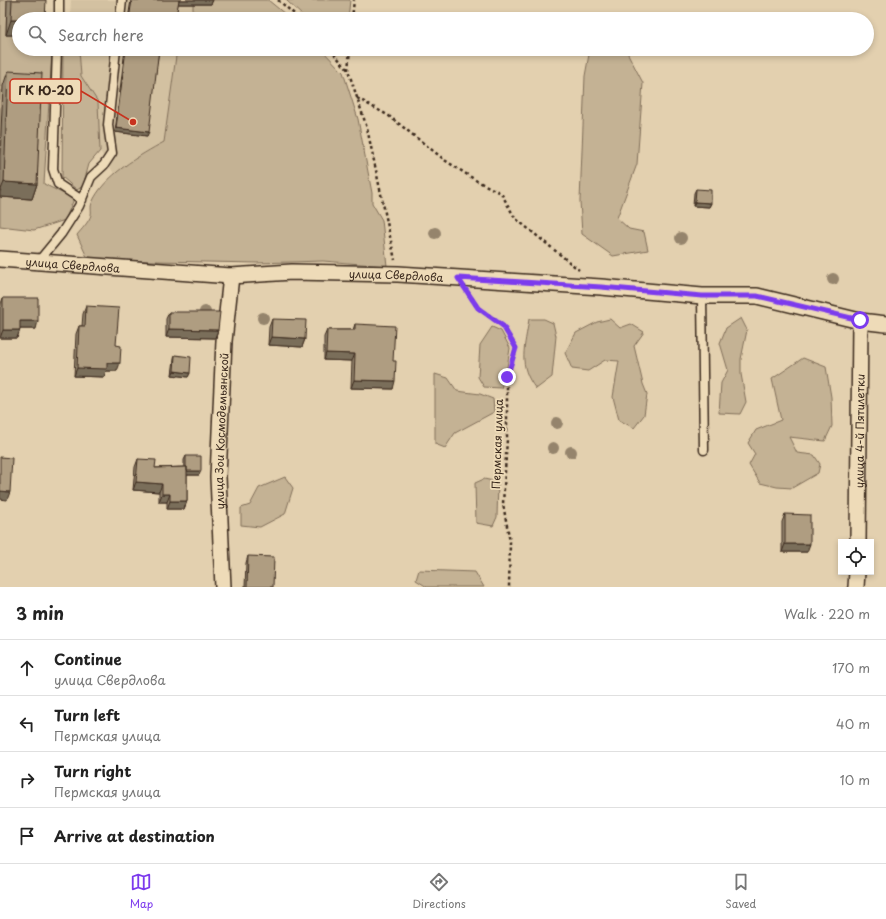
<!DOCTYPE html>
<meta charset="utf-8">
<style>
:root{--surface:#fff;--page:#f2f2f2;--text:#222;--muted:#767676;--line:#e0e0e0;--accent:#7c3aed}
body{margin:0;font-family:"Playpen Sans",sans-serif;background:var(--page);color:var(--text)}
.controls{position:absolute;right:12px;bottom:12px;display:grid;overflow:hidden;border-radius:0px;box-shadow:0 2px 6px #0003}
.controls button{width:36px;height:36px;display:grid;place-items:center;padding:0;border:0;border-bottom:1px solid var(--line);background:var(--surface);color:var(--text);font:20px sans-serif}
.stop{position:absolute;width:12px;height:12px;margin:-9px;border:3px solid #7c3aed;border-radius:50%;background:#fff}
.stop.end{background:#7c3aed;border-color:#fff;box-shadow:0 1px 4px #0008}
.list{margin:0;padding:0;list-style:none}
h2{display:flex;justify-content:space-between;align-items:center;height:52px;margin:0;padding:0 16px;font-size:17px}
h2 small{font-size:13px;font-weight:400;color:var(--muted)}
.list li{display:grid;grid-template-columns:26px 1fr auto;gap:12px;align-items:center;box-sizing:border-box;height:56px;padding:0 16px;border-top:1px solid var(--line)}
.list b{display:block;font-size:15px;white-space:nowrap}
.list p{margin:0;font-size:13px;white-space:nowrap;color:var(--muted)}
.list em{font-size:13px;font-style:normal;color:var(--muted)}
.icon{flex:none;width:22px;height:22px;fill:none;stroke:currentColor;stroke-width:2;stroke-linecap:round;stroke-linejoin:round}
.map{position:relative;flex:none;width:886px;height:587px;overflow:hidden}
.search{position:absolute;background:var(--surface);box-shadow:0 2px 6px #0003;left:12px;right:12px;top:12px;height:44px;display:flex;align-items:center;gap:10px;box-sizing:border-box;padding:0 14px;border-radius:22px;color:var(--muted);font-size:15px}
.sheet{height:276px;background:var(--surface)}
nav{display:flex;justify-content:space-around;align-items:center;box-sizing:border-box;height:56px;border-top:1px solid var(--line);background:var(--surface);font-size:11px;color:var(--muted)}
nav a{display:grid;justify-items:center;gap:2px}
nav .on{color:var(--accent)}
.map>svg:first-child{display:block}
</style>
<div class="map">
<svg width="886" height="587" viewBox="0 0 886 587">
<rect width="100%" height="100%" fill="#e3d0af"/>
<filter id="ink" filterUnits="userSpaceOnUse"><feTurbulence type="fractalNoise" baseFrequency=".025" numOctaves="2"/><feDisplacementMap in="SourceGraphic" scale="8" xChannelSelector="R" yChannelSelector="G"/><feConvolveMatrix kernelMatrix="1 2 1 2 8 2 1 2 1" color-interpolation-filters="sRGB"/></filter>
<g filter="url(#ink)">
<path fill="#d3c1a1" d="M 71,0 L 193,0 L 193,19 L 70,19 Z
M 79,49 L 177,49 L 164,142 L 136,158 L 115,175 L 100,151 L 98,102 L 81,76 Z"/>
<path fill="#c4b294" stroke="#806e59" d="M 0,0 L 7,0 L 6,34 L 19,35 L 19,49 L 49,49 L 52,52 L 44,184 L 74,199 L 65,220 L 34,230 L 0,226 L 0,197 L 31,199 L 0,155 Z
M 193,0 L 268,0 L 291,19 L 193,19 Z
M 286,0 L 350,0 L 348,19 L 306,19 Z
M 63,49 L 79,49 L 81,76 L 98,102 L 100,151 L 89,164 L 83,186 L 77,190 L 62,177 Z
M 177,49 L 321,49 L 343,72 L 358,119 L 372,193 L 372,203 L 382,220 L 387,266 L 323,261 L 257,263 L 106,260 L 87,257 L 77,235 C 81,230 89,222 91,215 C 92,211 90,207 92,203 C 103,176 140,155 164,142 Z
M 590,49 L 623,49 L 627,52 L 643,83 L 637,164 L 617,218 L 629,229 L 644,232 L 648,250 L 613,256 L 582,234 L 580,201 L 585,76 Z
M 741,318 L 747,330 L 741,359 L 741,374 L 746,402 L 740,414 L 719,413 L 721,383 L 728,370 L 720,343 L 726,328 Z
M 529,319 L 544,319 L 553,323 L 556,336 L 552,377 L 536,389 C 517,365 525,347 529,319 Z
M 610,319 L 620,328 L 631,324 L 644,332 L 634,346 L 643,384 L 647,394 L 644,415 L 634,428 L 619,420 L 613,397 L 619,361 L 605,360 L 588,371 L 572,369 L 565,353 L 576,333 L 597,322 Z
M 492,327 L 501,331 L 510,348 L 507,368 L 501,388 L 484,387 L 478,377 L 480,345 Z
M 803,358 L 826,367 L 831,397 L 832,426 L 825,441 L 789,437 L 797,453 L 814,455 L 820,464 L 818,473 L 792,488 L 777,487 L 760,483 L 749,465 L 755,454 L 748,443 L 756,430 L 781,420 L 772,379 Z
M 435,374 L 448,378 L 457,391 L 480,394 L 493,399 L 494,412 L 455,433 L 445,448 L 435,444 Z
M 285,477 L 293,488 L 285,514 L 260,527 L 241,525 L 241,508 L 250,505 L 259,488 Z
M 484,479 L 498,482 L 497,517 L 493,526 L 476,523 L 475,483 Z
M 419,570 L 475,572 L 484,587 L 427,587 L 416,580 Z"/>
<g fill="none" stroke-linecap="round" stroke-linejoin="round">
<defs>
<path id="lane" d="M 59,19 L 59,0
M 120,19 L 122,0
M 57,49 L 53,169 L 58,184 L 82,200
M 38,262 L 61,234 L 79,206 L 91,177 L 104,165 L 112,153 L 108,125 L 116,49
M 702,296 L 704,450"/>
<g id="street">
<path id="s1" d="M 0,259 L 231,276 L 292,272 L 398,274 L 601,287 L 702,296 L 757,296 L 860,321 L 886,324"/>
<path id="s2" d="M 858,542 L 860,321"/>
<path id="s3" d="M 223,587 L 218,477 L 224,341 L 231,276"/>
<path d="M 856,587 L 857,572"/>
</g>
</defs>
<use href="#lane" stroke="#3b2a1e" stroke-width="11"/>
<use href="#street" stroke="#3b2a1e" stroke-width="18"/>
<path stroke="#3b2a1e" stroke-width="2.5" stroke-dasharray="3 3" stroke-linecap="butt" d="M 278,0 L 300,19
M 352,19 L 354,0
M 330,49 L 348,70 L 367,128 L 395,260
M 348,70 L 350,49
M 357,98 L 389,116 L 446,161 L 477,181 L 501,193 L 515,218 L 579,270
M 468,293 L 478,308 L 503,326 L 516,348 L 507,377 L 507,439 L 503,504 L 510,542 L 509,587"/>
<use href="#lane" stroke="#eedbb8" stroke-width="8"/>
<use href="#street" stroke="#eedbb8" stroke-width="15"/>
</g>
<g fill="#95846c">
<circle cx="435" cy="233" r="6"/>
<circle cx="681" cy="238" r="6"/>
<circle cx="833" cy="279" r="6"/>
<circle cx="205" cy="312" r="6"/>
<circle cx="263" cy="318" r="6"/>
<circle cx="557" cy="423" r="6"/>
<circle cx="553" cy="448" r="6"/>
<circle cx="571" cy="452" r="6"/>
</g>
<path fill="#96876f" stroke="#3b2a1e" d="M 7,0 L 46,0 L 19,19 L 19,35 L 6,35 Z
M 131,0 L 213,0 L 211,4 L 178,4 L 176,16 L 175,19 L 128,19 Z
M 125,49 L 159,49 L 147,136 L 115,132 Z
M 8,71 L 37,184 L 32,199 L 0,197 L 0,155 L 3,86 Z
M 696,189 L 711,203 L 709,207 L 693,206 L 694,193 Z
M 3,298 L 36,329 L 20,329 L 17,338 L 0,338 L 0,306 Z
M 86,306 L 116,345 L 117,371 L 106,371 L 104,377 L 74,376 L 76,334 L 79,326 L 82,326 L 83,314 Z
M 169,312 L 218,330 L 215,338 L 166,337 L 166,319 Z
M 272,319 L 305,339 L 302,347 L 268,345 L 269,327 Z
M 355,324 L 393,361 L 393,389 L 351,388 L 352,361 L 324,360 L 324,337 L 327,330 L 353,330 Z
M 175,355 L 190,373 L 188,377 L 172,375 L 174,359 Z
M 186,456 L 199,475 L 187,475 L 187,501 L 184,509 L 167,509 L 167,502 L 159,502 L 159,492 L 133,490 L 135,467 L 138,459 L 155,468 L 184,467 L 184,460 Z
M 785,514 L 807,552 L 782,552 L 782,522 Z
M 248,556 L 273,587 L 245,587 L 246,563 Z"/>
<path fill="#7a6e5a" stroke="#3b2a1e" d="M 178,0 L 213,0 L 211,4 L 177,4 Z
M 164,15 L 176,16 L 175,19 L 162,19 Z
M 11,20 L 19,20 L 19,35 L 6,35 Z
M 116,128 L 149,132 L 147,136 L 115,132 Z
M 4,182 L 37,184 L 32,199 L 0,197 L 0,192 Z
M 695,202 L 711,203 L 709,207 L 693,206 Z
M 20,321 L 38,321 L 36,329 L 17,329 Z
M 169,329 L 218,330 L 215,338 L 166,337 Z
M 3,330 L 20,330 L 17,338 L 0,338 Z
M 271,337 L 305,339 L 302,347 L 268,345 Z
M 326,353 L 355,354 L 352,361 L 324,360 Z
M 107,363 L 120,363 L 117,371 L 106,371 L 104,377 L 74,376 L 77,368 Z
M 174,371 L 190,373 L 188,377 L 172,375 Z
M 354,380 L 395,381 L 393,389 L 351,388 Z
M 186,471 L 201,471 L 199,475 L 184,475 Z
M 136,482 L 162,484 L 159,492 L 133,490 Z
M 0,491 L 10,492 L 7,500 L 0,499 Z
M 162,494 L 170,494 L 167,502 L 159,502 Z
M 170,501 L 187,501 L 184,509 L 167,509 Z
M 785,544 L 810,544 L 807,552 L 782,552 Z"/>
<path fill="#af9d81" stroke="#3b2a1e" d="M 12,0 L 46,0 L 45,19 L 19,19 L 19,20 L 11,20 Z
M 132,0 L 179,0 L 176,16 L 164,15 L 163,19 L 129,19 Z
M 126,49 L 159,49 L 149,132 L 116,128 Z
M 8,71 L 42,73 L 37,184 L 4,182 Z
M 696,189 L 711,190 L 711,203 L 695,202 Z
M 3,298 L 38,298 L 38,321 L 20,321 L 20,330 L 3,330 Z
M 86,306 L 119,308 L 116,345 L 121,346 L 120,363 L 107,363 L 107,369 L 77,368 L 79,326 L 85,326 Z
M 169,312 L 220,312 L 218,330 L 169,329 Z
M 272,319 L 306,320 L 305,339 L 271,337 Z
M 355,324 L 395,326 L 393,361 L 396,361 L 395,381 L 354,380 L 355,354 L 326,353 L 327,330 L 355,330 Z
M 175,355 L 191,357 L 190,373 L 174,371 Z
M 186,456 L 201,456 L 201,471 L 187,471 L 187,467 L 186,467 Z
M 0,457 L 12,458 L 10,492 L 0,491 Z
M 138,459 L 156,460 L 155,468 L 187,467 L 187,501 L 170,501 L 170,494 L 162,494 L 162,484 L 136,482 Z
M 785,514 L 810,515 L 810,544 L 785,544 Z
M 248,556 L 274,557 L 273,587 L 247,587 Z"/>
</g>
<g fill="none" stroke-linecap="round" stroke-linejoin="round" filter="url(#ink)">
<path stroke="#7c3aed" stroke-width="5" d="M 507,377 L 516,348 L 503,326 L 478,308 L 458,278 L 601,287 L 702,296 L 757,296 L 860,320"/>
</g>
<g text-anchor="middle" dominant-baseline="central" stroke-width="3.5" stroke-linejoin="round" paint-order="stroke">
<g font-size="11" fill="#3b2a1e" stroke="#eedbb8">
<text stroke="none"><textPath href="#s1" startOffset="73">улица Свердлова</textPath></text>
<text stroke="none"><textPath href="#s1" startOffset="397">улица Свердлова</textPath></text>
<text stroke="none"><textPath href="#s3" startOffset="156">улица Зои Космодемьянской</textPath></text>
<text stroke="none"><textPath href="#s2" startOffset="111">улица 4-й Пятилетки</textPath></text>
<text transform="translate(497 444) rotate(-88)">Пермская улица</text>
</g>
</g>
<path fill="none" stroke="#c8321e" stroke-width="1.5" d="M133 122L81 91"/>
<circle fill="#c8321e" stroke="#eedbb8" stroke-width="1.5" cx="133" cy="122" r="4"/>
<rect fill="#eedbb8" stroke="#c8321e" stroke-width="1.5" x="10" y="79" width="71" height="24" rx="4"/>
<g font-size="12" text-anchor="middle" font-weight="bold" fill="#3b2a1e">
<text x="46" y="95">ГК Ю-20</text>
</g>
</svg>
<div class="controls">
<button><svg class="icon" aria-label="locate" viewBox="0 0 24 24"><circle cx="12" cy="12" r="6"/><path d="M12 2v4M12 18v4M2 12h4M18 12h4"/></svg></button>
</div>
<div class="stop" style="left:860px;top:320px"></div>
<div class="stop end" style="left:507px;top:377px"></div>
<div class="search"><svg class="icon" aria-label="search" viewBox="0 0 24 24"><circle cx="10" cy="10" r="6"/><path d="M15 15l6 6"/></svg>Search here</div>
</div>
<section class="sheet">
<h2>3 min<small>Walk · 220 m</small></h2>
<ul class="list">
<li><svg class="icon" aria-label="ahead" viewBox="0 0 24 24"><path d="M12 20V5M6 11l6-6 6 6"/></svg><div><b>Continue</b><p>улица Свердлова</p></div><em>170 m</em></li>
<li><svg class="icon" aria-label="left" viewBox="0 0 24 24"><path d="M17 20v-9H6M10 6l-5 5 5 5"/></svg><div><b>Turn left</b><p>Пермская улица</p></div><em>40 m</em></li>
<li><svg class="icon" aria-label="right" viewBox="0 0 24 24"><path d="M7 20v-9h11M14 6l5 5-5 5"/></svg><div><b>Turn right</b><p>Пермская улица</p></div><em>10 m</em></li>
<li><svg class="icon" aria-label="arrive" viewBox="0 0 24 24"><path d="M6 21V4h12l-3 4 3 4H6"/></svg><div><b>Arrive at destination</b></div></li>
</ul>
</section>
<nav>
<a class="on"><svg class="icon" aria-label="map" viewBox="0 0 24 24"><path d="M3 6l6-2 6 2 6-2v14l-6 2-6-2-6 2zM9 4v14M15 6v14"/></svg>Map</a>
<a><svg class="icon" aria-label="directions" viewBox="0 0 24 24"><path d="M12 3l9 9-9 9-9-9zM9 14v-3h6M13 9l2 2-2 2"/></svg>Directions</a>
<a><svg class="icon" aria-label="saved" viewBox="0 0 24 24"><path d="M7 4h10v16l-5-4-5 4z"/></svg>Saved</a>
</nav>
